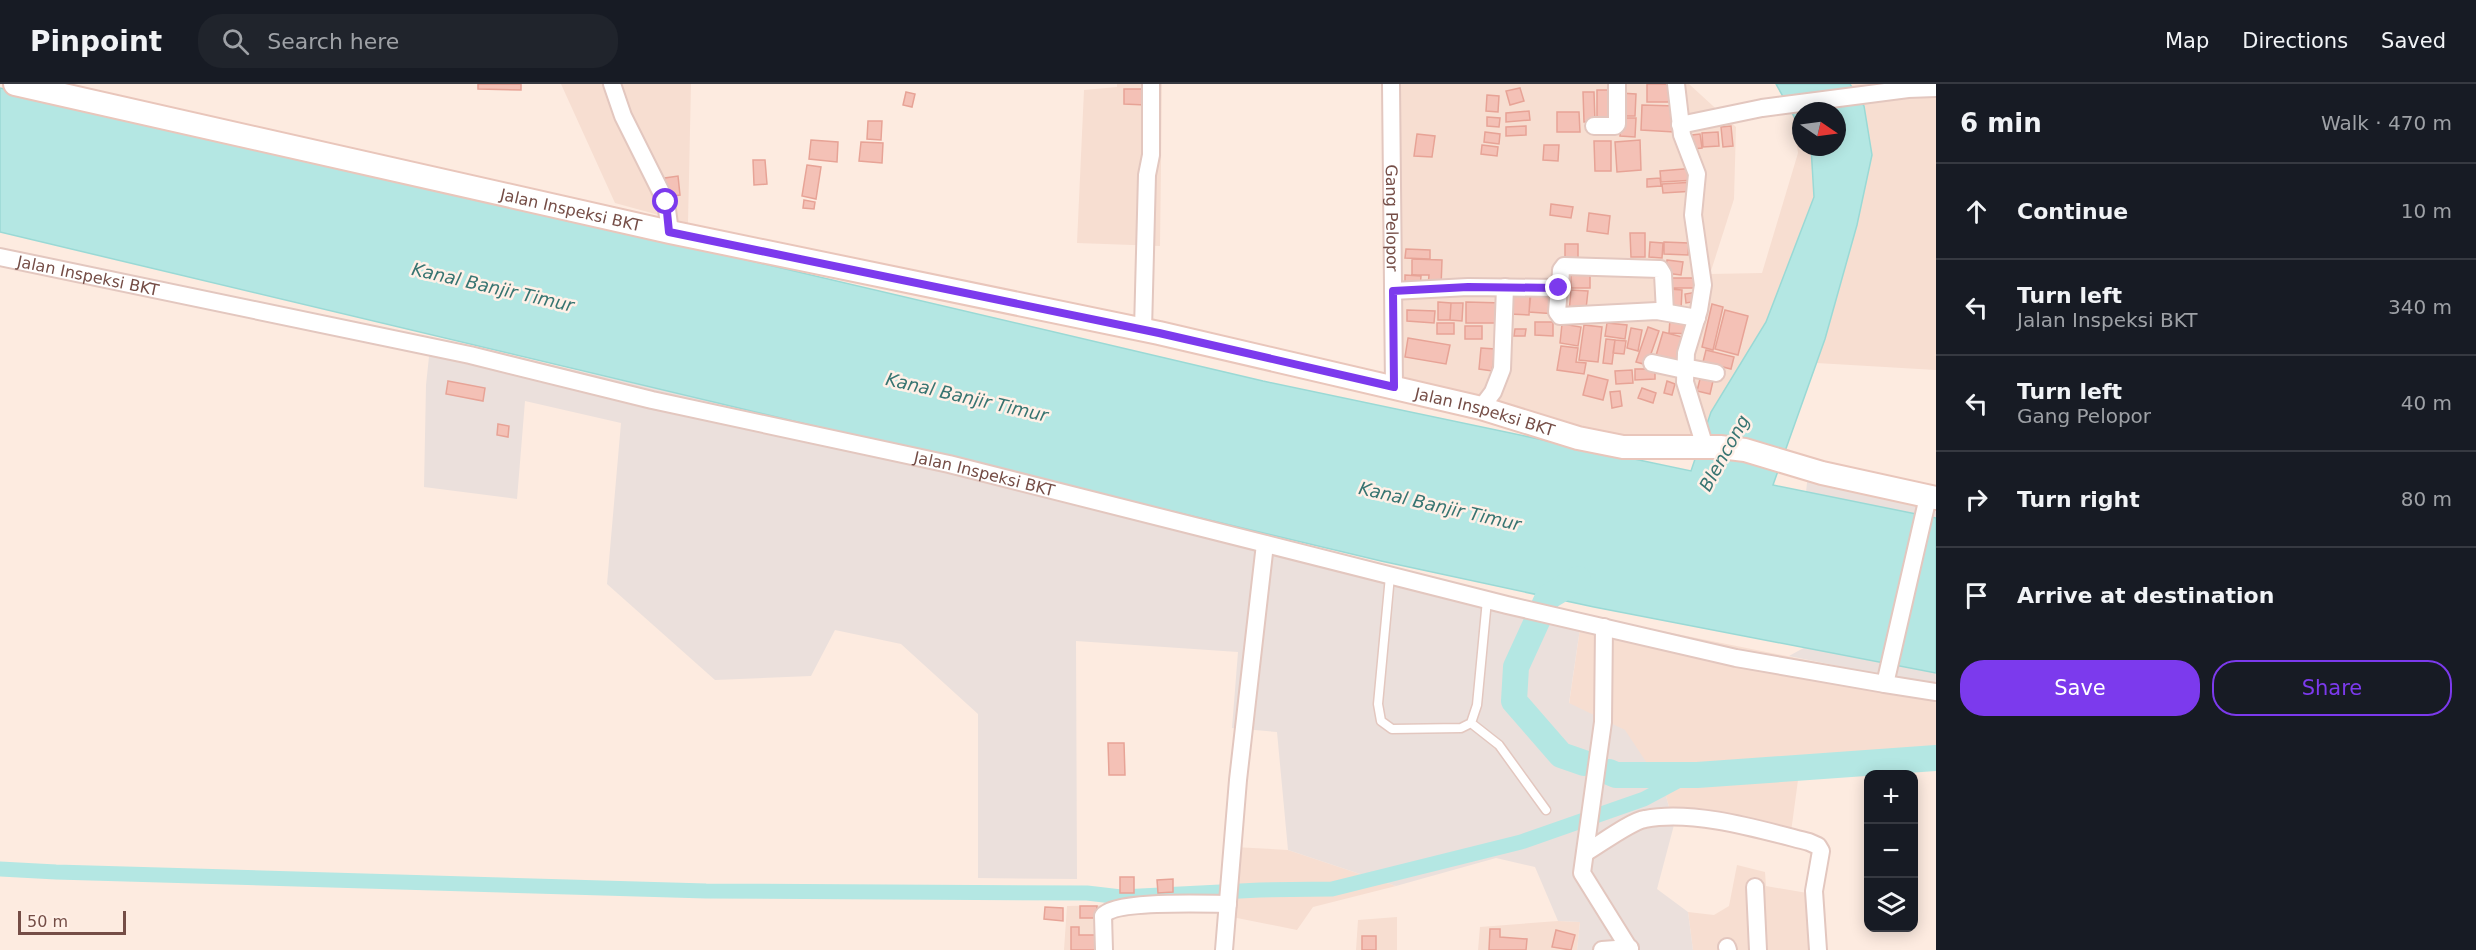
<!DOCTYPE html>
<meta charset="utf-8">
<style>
:root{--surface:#171b24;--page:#20242c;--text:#f1f3f6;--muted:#9ea1a6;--line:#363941;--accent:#7c3aed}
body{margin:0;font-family:"DejaVu Sans",sans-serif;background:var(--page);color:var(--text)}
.controls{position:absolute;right:18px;bottom:18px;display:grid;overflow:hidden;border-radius:12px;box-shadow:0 3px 15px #0003}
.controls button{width:54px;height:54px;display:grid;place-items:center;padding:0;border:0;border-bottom:2px solid var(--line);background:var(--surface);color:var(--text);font:30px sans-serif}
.compass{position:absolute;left:1792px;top:18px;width:54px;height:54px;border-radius:50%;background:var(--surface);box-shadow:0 3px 15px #0003;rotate:103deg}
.scale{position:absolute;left:18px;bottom:15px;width:108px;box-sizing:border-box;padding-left:6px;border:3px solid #754d46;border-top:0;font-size:16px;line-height:21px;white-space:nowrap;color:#754d46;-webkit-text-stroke:4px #fff0e7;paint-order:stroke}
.stop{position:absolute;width:18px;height:18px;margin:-14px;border:4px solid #7c3aed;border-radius:50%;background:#fff}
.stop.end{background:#7c3aed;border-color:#fff;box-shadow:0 2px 6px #0008}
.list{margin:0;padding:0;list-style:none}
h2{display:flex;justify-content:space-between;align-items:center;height:78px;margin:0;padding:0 24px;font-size:26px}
h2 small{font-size:20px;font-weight:400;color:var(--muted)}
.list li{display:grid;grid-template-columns:39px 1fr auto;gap:18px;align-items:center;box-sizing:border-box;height:96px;padding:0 24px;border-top:2px solid var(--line)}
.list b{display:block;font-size:22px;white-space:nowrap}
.list p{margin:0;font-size:20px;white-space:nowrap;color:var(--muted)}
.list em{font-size:20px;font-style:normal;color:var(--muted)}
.actions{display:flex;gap:12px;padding:18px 24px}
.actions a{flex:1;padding:14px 0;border:2px solid var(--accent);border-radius:24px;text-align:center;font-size:21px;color:var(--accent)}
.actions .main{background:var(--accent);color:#fff}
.icon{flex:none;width:33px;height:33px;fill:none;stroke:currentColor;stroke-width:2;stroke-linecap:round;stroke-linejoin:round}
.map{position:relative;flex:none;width:1936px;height:866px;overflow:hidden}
header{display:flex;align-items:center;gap:36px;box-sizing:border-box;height:84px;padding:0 30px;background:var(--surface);border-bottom:2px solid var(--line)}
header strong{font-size:28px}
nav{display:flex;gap:33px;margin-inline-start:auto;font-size:21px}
.search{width:420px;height:54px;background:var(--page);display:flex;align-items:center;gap:15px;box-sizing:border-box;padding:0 21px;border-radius:24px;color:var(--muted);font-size:22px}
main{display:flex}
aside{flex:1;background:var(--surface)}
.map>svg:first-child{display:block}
</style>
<header>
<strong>Pinpoint</strong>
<div class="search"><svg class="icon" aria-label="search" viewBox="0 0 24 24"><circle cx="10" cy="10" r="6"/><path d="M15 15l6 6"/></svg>Search here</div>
<nav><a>Map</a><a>Directions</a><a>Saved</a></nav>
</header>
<main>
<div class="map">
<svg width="1936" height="866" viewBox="0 0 1936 866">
<rect width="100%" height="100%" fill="#fdebe0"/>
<path fill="#f7ded1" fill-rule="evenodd" d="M 561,0 L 691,0 L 688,139 L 615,119 Z
M 1117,0 L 1162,0 L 1160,162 L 1077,159 L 1084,6 L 1117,3 Z
M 1395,0 L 1689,0 L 1736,43 L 1734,115 L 1710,190 L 1762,189 L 1798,69 L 1792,27 L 1777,0 L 1936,0 L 1936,286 L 1764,276 L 1704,352 L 1637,360 L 1394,295 ZM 1801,27 L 1837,27 L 1837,63 L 1801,63 Z
M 1582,531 L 1936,602 L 1936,672 L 1875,668 L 1788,674 L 1710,690 L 1712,702 L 1798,696 L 1789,763 L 1726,746 L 1674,741 L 1664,705 L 1569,620 Z
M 1234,763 L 1288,766 L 1396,802 L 1313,823 L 1297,846 L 1232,833 Z
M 1737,781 L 1765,788 L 1766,802 L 1813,810 L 1818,866 L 1693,866 L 1688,828 L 1714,831 L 1729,822 Z
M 1114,821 L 1112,866 L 1064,866 L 1067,822 Z
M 1397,833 L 1397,866 L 1356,866 L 1358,836 Z
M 1558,837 L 1580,838 L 1577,866 L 1478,866 L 1480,843 Z"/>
<path fill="#ebe0dc" d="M 431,254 L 965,373 L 1582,531 L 1569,619 L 1625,646 L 1664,705 L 1674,741 L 1657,805 L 1688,828 L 1693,866 L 1577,866 L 1580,838 L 1558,837 L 1535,783 L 1496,774 L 1396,802 L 1288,766 L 1277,648 L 1232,644 L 1238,568 L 1076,557 L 1077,795 L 978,794 L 978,630 L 901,560 L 835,546 L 811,592 L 715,596 L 607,500 L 621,339 L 525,317 L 517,415 L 424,403 L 426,301 Z
M 1808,390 L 1936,422 L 1936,602 L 1789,572 L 1840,544 L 1838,433 L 1806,408 Z"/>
<path fill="#b4e7e3" stroke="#9ad9d5" stroke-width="1.5" d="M 1776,0 L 1850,0 L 1864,22 L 1872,71 L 1857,141 L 1825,255 L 1773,401 L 1936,434 L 1936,589 L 1594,523 L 1381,477 L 0,148 L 0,4 L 278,66 L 1263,297 L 1691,387 L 1711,328 L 1766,238 L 1814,113 L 1811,63 L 1837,63 L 1837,27 L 1801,27 L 1801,45 Z"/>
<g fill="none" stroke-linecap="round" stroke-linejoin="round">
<path stroke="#b4e7e3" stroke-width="15" d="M 0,785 L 56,788 L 706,807 L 1087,809 L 1121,813 L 1260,806 L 1332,805 L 1521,758 L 1644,715 L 1689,691"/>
<path stroke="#b4e7e3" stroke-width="26" d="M 1578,495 L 1548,513 L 1516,583 L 1514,617 L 1561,671 L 1584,679
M 1609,688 L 1616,691 L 1697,691 L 1936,674"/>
</g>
<path fill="#f4c1b6" stroke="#e7a396" stroke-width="1.5" d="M 478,0 L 521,0 L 521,6 L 478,5 Z
M 1647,0 L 1674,0 L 1673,18 L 1647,18 Z
M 1520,4 L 1524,17 L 1510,21 L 1506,7 Z
M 1124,5 L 1145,5 L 1145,21 L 1124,20 Z
M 1597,6 L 1615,6 L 1616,38 L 1597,38 Z
M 906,8 L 915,10 L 912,23 L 903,21 Z
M 1583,8 L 1594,8 L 1595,38 L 1584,38 Z
M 1620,9 L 1636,10 L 1635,32 L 1620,32 Z
M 1487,11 L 1499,12 L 1498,28 L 1486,27 Z
M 1642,21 L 1675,22 L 1674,48 L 1641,46 Z
M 1529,27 L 1530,36 L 1506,38 L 1506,29 Z
M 1557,28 L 1579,28 L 1580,48 L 1557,48 Z
M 1487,33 L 1500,34 L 1499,43 L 1487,42 Z
M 1621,34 L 1636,34 L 1635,53 L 1620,52 Z
M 868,37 L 882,37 L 881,56 L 867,55 Z
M 1526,42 L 1526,51 L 1506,52 L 1506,43 Z
M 1731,42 L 1733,62 L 1723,63 L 1721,43 Z
M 1485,48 L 1500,50 L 1499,60 L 1484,58 Z
M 1718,48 L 1719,62 L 1703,63 L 1702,49 Z
M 1417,50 L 1435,52 L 1432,73 L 1414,72 Z
M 1700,50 L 1702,64 L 1693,65 L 1692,51 Z
M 811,56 L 838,58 L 837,78 L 809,75 Z
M 1640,56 L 1641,86 L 1617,88 L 1615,58 Z
M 1594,57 L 1611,57 L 1611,87 L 1595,87 Z
M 861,58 L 883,59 L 882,79 L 859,77 Z
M 1482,61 L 1498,63 L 1497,72 L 1481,70 Z
M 1544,61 L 1559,61 L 1558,77 L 1543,76 Z
M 753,76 L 765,76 L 767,100 L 754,101 Z
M 807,81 L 821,83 L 816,115 L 802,112 Z
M 1695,84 L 1696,96 L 1661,98 L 1660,87 Z
M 678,92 L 680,111 L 667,113 L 665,94 Z
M 1660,94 L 1661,102 L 1647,103 L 1647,95 Z
M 1695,98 L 1695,107 L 1663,109 L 1662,100 Z
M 804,116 L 815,118 L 814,125 L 803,124 Z
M 1551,120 L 1573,123 L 1571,134 L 1550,131 Z
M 1589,129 L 1610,132 L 1608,150 L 1587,147 Z
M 1630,149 L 1645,149 L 1645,173 L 1631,173 Z
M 1650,158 L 1663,159 L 1662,174 L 1649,173 Z
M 1664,158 L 1689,159 L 1688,171 L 1664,170 Z
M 1565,160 L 1578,160 L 1578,181 L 1565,181 Z
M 1406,165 L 1430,166 L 1430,175 L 1405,174 Z
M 1412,175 L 1442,176 L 1441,203 L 1428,202 L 1429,191 L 1412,191 Z
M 1667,176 L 1683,178 L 1681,191 L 1665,189 Z
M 1571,186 L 1590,186 L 1590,204 L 1571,204 Z
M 1405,191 L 1421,192 L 1420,204 L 1405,203 Z
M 1668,194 L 1697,194 L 1697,204 L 1668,204 Z
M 1669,205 L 1682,206 L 1681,226 L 1668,226 Z
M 1571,206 L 1588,207 L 1586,225 L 1569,229 Z
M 1510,208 L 1530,210 L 1529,231 L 1509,230 Z
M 1697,208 L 1698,217 L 1686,219 L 1685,210 Z
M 1531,209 L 1557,211 L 1556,230 L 1529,228 Z
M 1438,218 L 1451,219 L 1450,236 L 1438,236 Z
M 1466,218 L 1503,219 L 1502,239 L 1466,239 Z
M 1451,219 L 1463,219 L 1462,237 L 1450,236 Z
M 1712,220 L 1723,223 L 1713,266 L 1702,263 Z
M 1407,226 L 1435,227 L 1434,239 L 1407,237 Z
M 1725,226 L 1748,232 L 1738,271 L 1715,265 Z
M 1670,235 L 1692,236 L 1691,250 L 1669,249 Z
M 1535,238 L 1553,238 L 1553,252 L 1535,251 Z
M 1437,239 L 1454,239 L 1454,250 L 1437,250 Z
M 1607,239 L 1627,241 L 1625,255 L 1605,252 Z
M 1562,240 L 1581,243 L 1578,262 L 1560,259 Z
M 1584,241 L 1602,243 L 1598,278 L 1579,276 Z
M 1465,242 L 1482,242 L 1482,255 L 1465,255 Z
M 1648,243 L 1659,247 L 1647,281 L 1636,278 Z
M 1631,244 L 1642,246 L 1638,267 L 1627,264 Z
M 1515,245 L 1526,245 L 1525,252 L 1514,252 Z
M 1663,248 L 1686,254 L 1679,281 L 1655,275 Z
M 1408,254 L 1450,261 L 1446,280 L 1405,273 Z
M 1606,255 L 1615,256 L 1612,280 L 1603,279 Z
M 1615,256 L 1626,257 L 1624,270 L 1613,269 Z
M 1561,262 L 1578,264 L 1576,278 L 1586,279 L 1584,290 L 1557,286 Z
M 1481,264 L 1495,265 L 1492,287 L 1479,285 Z
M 1706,266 L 1734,273 L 1731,285 L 1703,278 Z
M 1635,285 L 1655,285 L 1655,295 L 1635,296 Z
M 1632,286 L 1633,299 L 1616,300 L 1615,287 Z
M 1588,291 L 1608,296 L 1603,316 L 1583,311 Z
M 1700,295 L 1713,297 L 1710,310 L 1697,307 Z
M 448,297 L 485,304 L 483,317 L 446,310 Z
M 1667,297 L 1675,300 L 1672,311 L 1664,309 Z
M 1642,304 L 1656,309 L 1653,319 L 1638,314 Z
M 1620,307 L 1622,322 L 1612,324 L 1610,308 Z
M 498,340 L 509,342 L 508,353 L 497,351 Z
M 1108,659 L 1124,659 L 1125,691 L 1109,691 Z
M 1120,793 L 1134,793 L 1134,809 L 1120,809 Z
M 1173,795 L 1173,808 L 1158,809 L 1157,796 Z
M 1080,822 L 1097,822 L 1097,834 L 1080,834 Z
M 1045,823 L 1063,824 L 1063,837 L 1044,835 Z
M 1071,843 L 1079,843 L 1079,851 L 1100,851 L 1100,866 L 1071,866 Z
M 1490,845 L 1500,845 L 1500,853 L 1527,855 L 1526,866 L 1489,866 Z
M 1556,846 L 1575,851 L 1571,866 L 1552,863 Z
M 1362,852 L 1376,852 L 1376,866 L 1362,866 Z"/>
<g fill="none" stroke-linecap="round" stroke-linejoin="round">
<defs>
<path id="lane" d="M 1390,492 L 1378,620 L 1381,637 L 1392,645 L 1461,644 L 1471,639 L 1499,661 L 1546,726
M 1471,639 L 1477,621 L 1487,516"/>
<g id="street">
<path d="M 612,0 L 623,32 L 666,118 L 670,148"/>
<path id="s1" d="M 1391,0 L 1394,303"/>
<path d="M 1676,0 L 1682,51 L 1697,90 L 1693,131 L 1703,201 L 1699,226 L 1686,269 L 1685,298 L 1705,363"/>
<path d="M 1680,41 L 1762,24 L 1908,5 L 1936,4"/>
<path d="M 1594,42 L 1615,42 L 1617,40 L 1617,0"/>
<path id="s2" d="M 0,173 L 470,271 L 652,316 L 949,380 L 1507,521 L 1736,574 L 1885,600 L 1928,413"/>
<path d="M 1559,204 L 1557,228 L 1560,232 L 1657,227 L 1697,234"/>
<path d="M 1393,207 L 1468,203 L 1560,204 L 1561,186 L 1564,182 L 1660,185 L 1663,190 L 1665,228"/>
<path d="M 1143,246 L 1147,91 L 1151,71 L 1151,0"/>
<path d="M 1652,279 L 1684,286"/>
<path d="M 1684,283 L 1716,289"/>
<path d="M 1481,324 L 1493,308 L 1502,285 L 1505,203"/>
<path d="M 1604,543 L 1603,638 L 1582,789 L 1630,866"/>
<path d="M 1885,600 L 1936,608"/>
<path d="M 1585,769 C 1599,761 1631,737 1645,735 C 1693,725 1762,746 1809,758 L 1818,762 L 1821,767 L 1814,807 L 1818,866"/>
<path d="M 1755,803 L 1758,866"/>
<path d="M 1727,863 L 1728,866"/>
<path d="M 1104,866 L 1103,832 C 1114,816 1206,820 1228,820"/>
<path d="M 1224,866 L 1238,696 L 1265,460"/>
<path d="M 1602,866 L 1630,864"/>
</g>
<g id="secondary">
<path id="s3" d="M 15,0 L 670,148 L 1159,249 L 1481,324 L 1578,354 L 1623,363 L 1720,363 L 1745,366 L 1822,389 L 1936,414"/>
</g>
</defs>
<use href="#lane" stroke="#e3c7bf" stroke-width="11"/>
<use href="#street" stroke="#e3c7bf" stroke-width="20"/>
<use href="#secondary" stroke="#e9c6bb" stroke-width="26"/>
<use href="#lane" stroke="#fff" stroke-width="8"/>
<use href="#street" stroke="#fff" stroke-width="16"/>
<use href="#secondary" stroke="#fff" stroke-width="22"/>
</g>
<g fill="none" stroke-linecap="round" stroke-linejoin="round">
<path stroke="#7c3aed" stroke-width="8" d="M 666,118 L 669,148 L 1159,249 L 1394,303 L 1393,207 L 1468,203 L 1559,204"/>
</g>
<g text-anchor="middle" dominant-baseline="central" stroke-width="5" stroke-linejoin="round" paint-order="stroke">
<g font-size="16" fill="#754d46" stroke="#fff0e7">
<text stroke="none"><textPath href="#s3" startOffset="570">Jalan Inspeksi BKT</textPath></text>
<text stroke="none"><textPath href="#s1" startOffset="134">Gang Pelopor</textPath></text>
<text stroke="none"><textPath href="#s2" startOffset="90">Jalan Inspeksi BKT</textPath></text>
<text stroke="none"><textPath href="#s3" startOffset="1506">Jalan Inspeksi BKT</textPath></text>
<text stroke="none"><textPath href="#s2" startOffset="1008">Jalan Inspeksi BKT</textPath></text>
</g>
<g font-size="18" font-style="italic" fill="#377471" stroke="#fff0e7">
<text transform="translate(493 203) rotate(13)">Kanal Banjir Timur</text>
<text transform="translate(967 313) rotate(13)">Kanal Banjir Timur</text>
<text transform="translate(1724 369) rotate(-61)">Blencong</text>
<text transform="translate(1440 422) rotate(13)">Kanal Banjir Timur</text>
</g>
</g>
</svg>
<div class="controls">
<button>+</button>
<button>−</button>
<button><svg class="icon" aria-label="layers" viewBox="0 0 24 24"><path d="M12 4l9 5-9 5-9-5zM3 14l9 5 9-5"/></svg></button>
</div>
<svg class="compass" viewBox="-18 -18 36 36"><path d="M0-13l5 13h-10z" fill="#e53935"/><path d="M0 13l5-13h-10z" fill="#9ea1a6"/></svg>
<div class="scale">50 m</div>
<div class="stop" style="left:666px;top:118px"></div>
<div class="stop end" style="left:1559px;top:204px"></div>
</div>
<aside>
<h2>6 min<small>Walk · 470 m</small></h2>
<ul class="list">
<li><svg class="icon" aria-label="ahead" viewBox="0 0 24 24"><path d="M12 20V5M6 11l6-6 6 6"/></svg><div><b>Continue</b></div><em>10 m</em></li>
<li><svg class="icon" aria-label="left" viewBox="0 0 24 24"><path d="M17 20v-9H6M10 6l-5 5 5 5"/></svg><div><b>Turn left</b><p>Jalan Inspeksi BKT</p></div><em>340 m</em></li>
<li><svg class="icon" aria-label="left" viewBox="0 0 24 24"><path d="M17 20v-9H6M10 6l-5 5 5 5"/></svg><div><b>Turn left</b><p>Gang Pelopor</p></div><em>40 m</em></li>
<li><svg class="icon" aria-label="right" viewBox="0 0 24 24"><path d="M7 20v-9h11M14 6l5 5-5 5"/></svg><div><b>Turn right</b></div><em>80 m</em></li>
<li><svg class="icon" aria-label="arrive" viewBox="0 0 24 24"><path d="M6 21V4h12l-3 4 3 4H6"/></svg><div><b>Arrive at destination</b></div></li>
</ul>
<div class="actions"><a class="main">Save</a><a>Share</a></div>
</aside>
</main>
